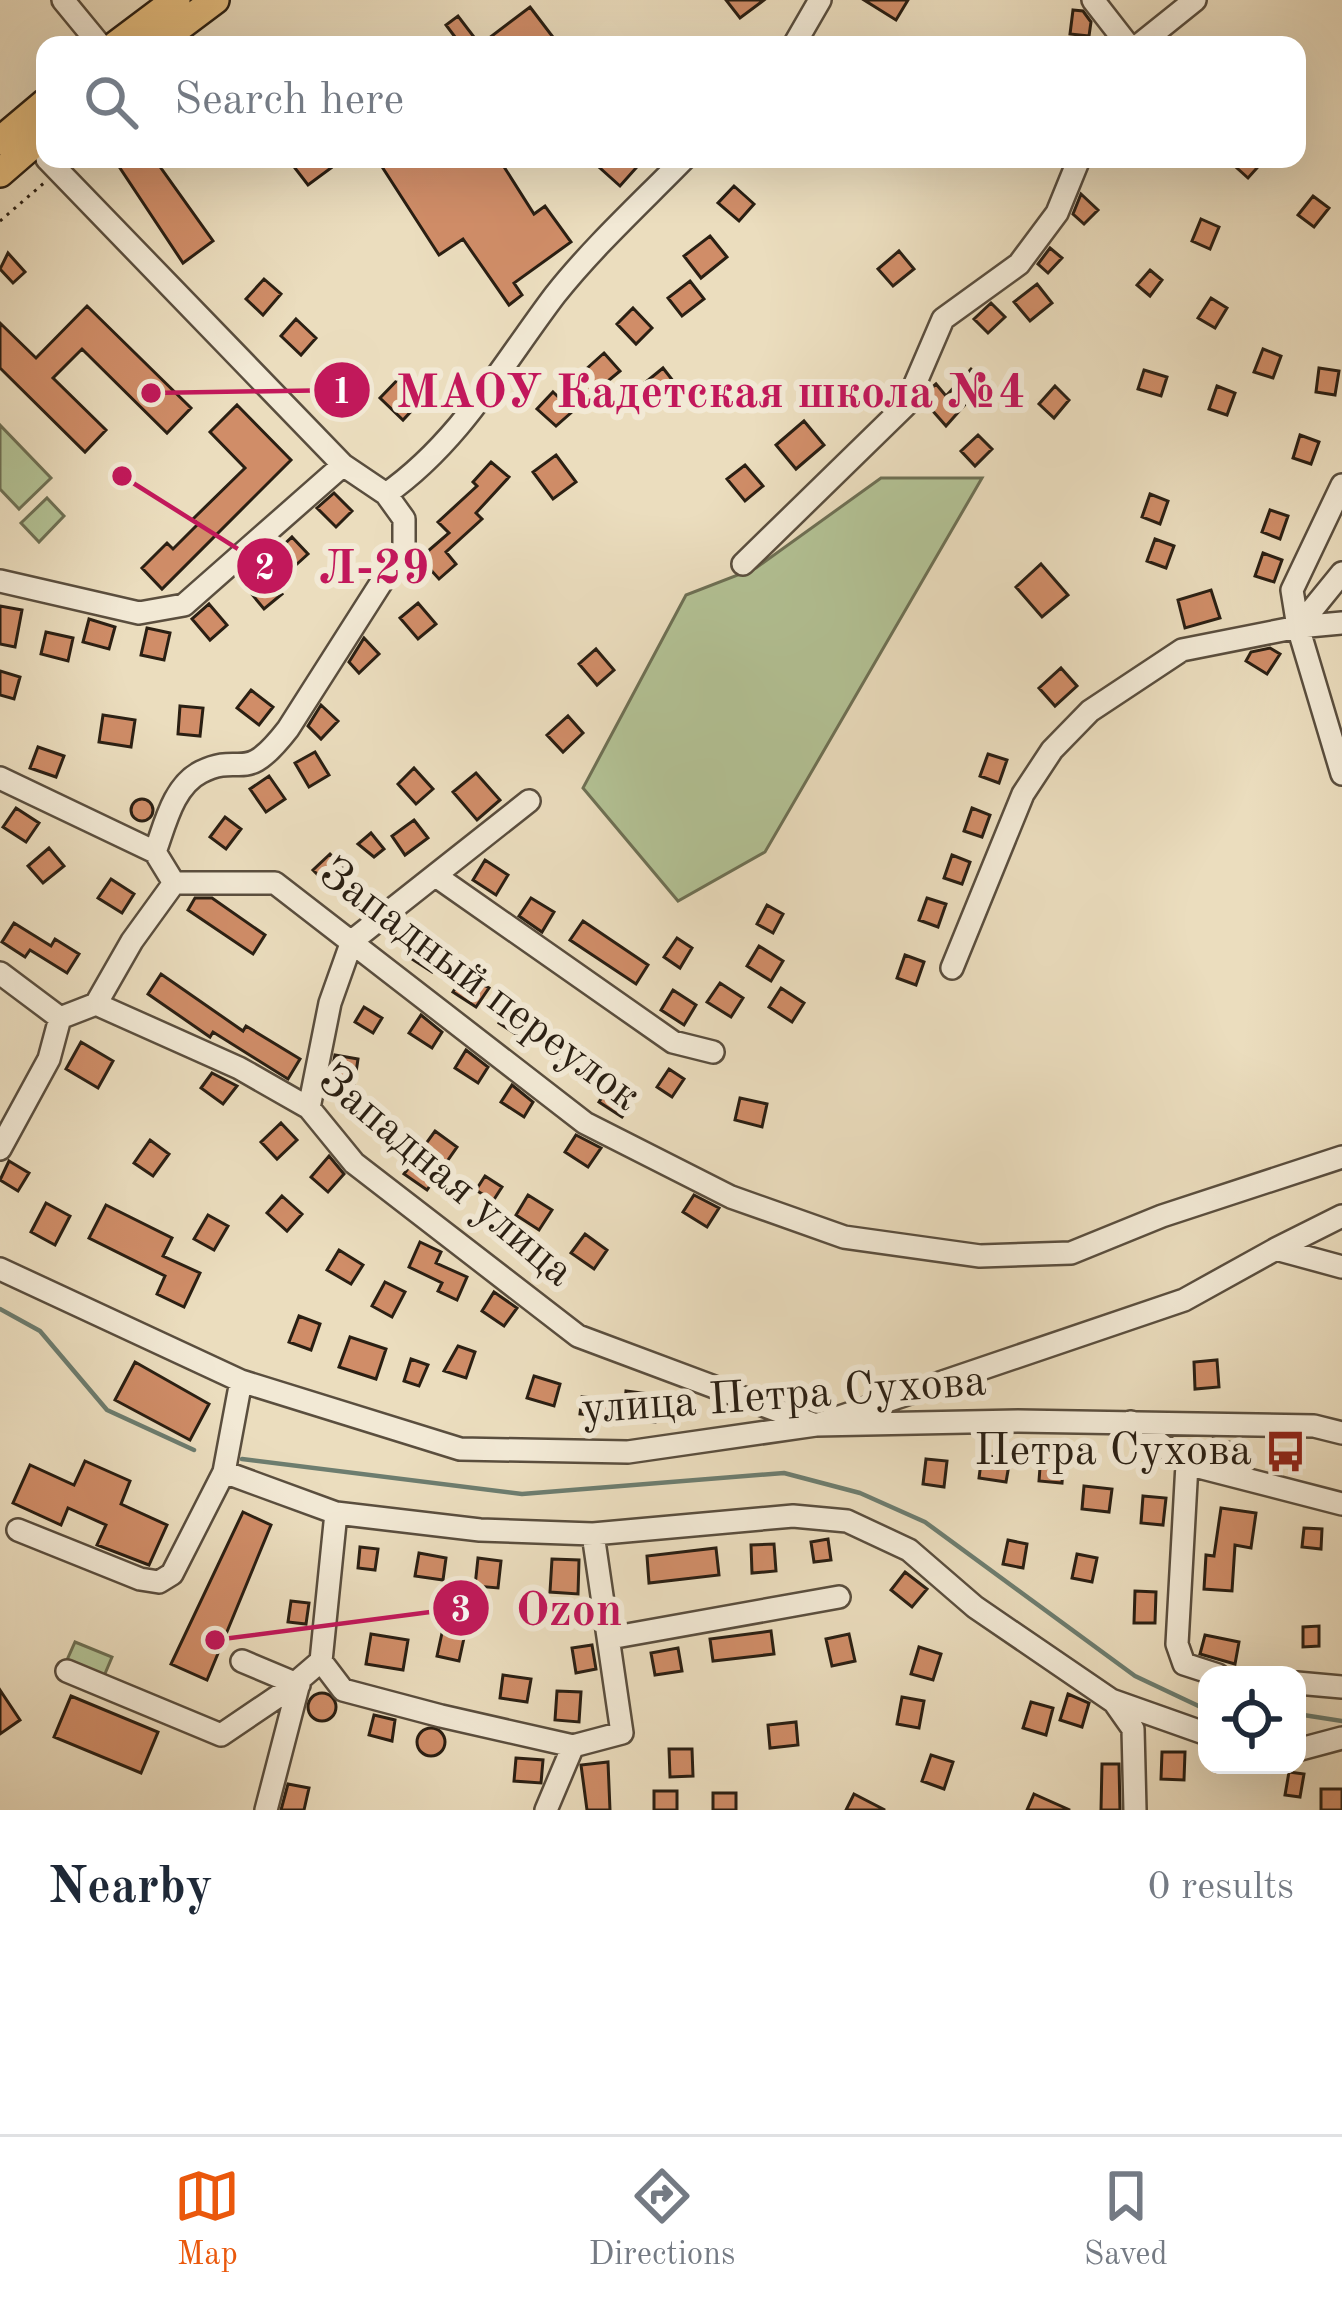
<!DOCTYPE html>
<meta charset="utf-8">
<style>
:root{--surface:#fff;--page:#f2f2f3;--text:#1f2937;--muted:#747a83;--line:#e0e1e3;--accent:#ea580c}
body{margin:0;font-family:"Old Standard TT",serif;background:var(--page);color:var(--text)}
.controls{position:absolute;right:36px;bottom:36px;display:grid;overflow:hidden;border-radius:24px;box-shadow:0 12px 48px #0002}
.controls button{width:108px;height:108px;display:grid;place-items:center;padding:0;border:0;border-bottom:3px solid var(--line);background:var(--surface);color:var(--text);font:60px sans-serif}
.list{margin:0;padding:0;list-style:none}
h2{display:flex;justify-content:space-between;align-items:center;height:156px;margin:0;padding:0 48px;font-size:51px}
h2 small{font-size:39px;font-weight:400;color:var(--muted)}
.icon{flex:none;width:66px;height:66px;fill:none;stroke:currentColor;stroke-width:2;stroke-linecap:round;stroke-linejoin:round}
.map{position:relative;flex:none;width:1342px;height:1810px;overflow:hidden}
.search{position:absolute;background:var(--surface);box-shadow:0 12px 48px #0002;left:36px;right:36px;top:36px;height:132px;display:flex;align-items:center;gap:30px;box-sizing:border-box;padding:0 42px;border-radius:24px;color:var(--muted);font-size:45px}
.sheet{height:324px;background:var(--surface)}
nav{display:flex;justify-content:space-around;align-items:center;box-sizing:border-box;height:168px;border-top:3px solid var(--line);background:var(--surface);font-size:33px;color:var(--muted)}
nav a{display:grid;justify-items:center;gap:6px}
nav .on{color:var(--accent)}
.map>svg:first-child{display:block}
</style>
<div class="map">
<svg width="1342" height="1810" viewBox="0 0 1342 1810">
<rect width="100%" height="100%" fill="#ebddbe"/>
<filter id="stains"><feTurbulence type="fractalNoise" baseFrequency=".00167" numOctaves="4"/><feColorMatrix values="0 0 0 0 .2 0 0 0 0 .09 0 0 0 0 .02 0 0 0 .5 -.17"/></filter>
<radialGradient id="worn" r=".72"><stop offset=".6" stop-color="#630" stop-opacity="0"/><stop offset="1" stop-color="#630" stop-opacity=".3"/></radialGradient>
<path fill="#b3c295" stroke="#6e7054" stroke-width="3" d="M 0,425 L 51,478 L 19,509 L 0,489 Z
M 881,478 L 982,478 L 765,852 L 678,901 L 583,788 L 686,595 L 756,568 Z
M 47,498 L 64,516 L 39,542 L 21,523 Z
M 75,1642 L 112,1657 L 104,1676 L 67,1660 Z"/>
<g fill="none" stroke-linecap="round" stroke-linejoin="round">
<path stroke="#6d7d6f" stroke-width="4.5" d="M 0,1309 L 40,1331 L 107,1410 L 194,1450
M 242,1459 L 522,1494 L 784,1473 L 860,1493 L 925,1522 L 1135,1676 L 1207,1710
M 1297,1714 L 1342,1721"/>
</g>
<path fill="#d08d68" stroke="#2a1f13" stroke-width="3" d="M 726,0 L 764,0 L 740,18 Z
M 864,0 L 908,0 L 896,20 Z
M 530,7 L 559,45 L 461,45 L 446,25 L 458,16 L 480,45 Z
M 1073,10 L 1083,11 L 1091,22 L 1089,36 L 1070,34 Z
M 114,159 L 173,159 L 161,168 L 213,241 L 183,263 Z
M 288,159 L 324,159 L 331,168 L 308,185 Z
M 377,159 L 499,159 L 534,214 L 545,206 L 571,242 L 514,283 L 522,295 L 509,305 L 463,239 L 439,255 Z
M 590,159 L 644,159 L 620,186 Z
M 1227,159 L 1265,159 L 1248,178 Z
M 734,186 L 754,204 L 739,221 L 718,203 Z
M 1081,194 L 1098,210 L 1084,224 L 1073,214 Z
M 1313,196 L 1329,208 L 1314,227 L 1298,215 Z
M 1201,219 L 1219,227 L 1210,249 L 1192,241 Z
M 710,236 L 727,257 L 701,278 L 684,256 Z
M 1050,248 L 1062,258 L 1048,273 L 1038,264 Z
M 899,251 L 914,269 L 893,286 L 878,269 Z
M 8,253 L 25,272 L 13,283 L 0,269 Z
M 1150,270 L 1162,280 L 1150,296 L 1137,285 Z
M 264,279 L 281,294 L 263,315 L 246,299 Z
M 690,281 L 704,299 L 682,316 L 668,298 Z
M 1037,284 L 1052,303 L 1030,321 L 1014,302 Z
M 1211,298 L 1227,308 L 1215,328 L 1198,318 Z
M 991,303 L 1005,317 L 988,333 L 974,319 Z
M 87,306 L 191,408 L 167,433 L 82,349 L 53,378 L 106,430 L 85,452 L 0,368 L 0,323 L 36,358 Z
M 633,308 L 652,328 L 636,344 L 617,324 Z
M 296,319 L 316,338 L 301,355 L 281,336 Z
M 1263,349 L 1281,356 L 1273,378 L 1254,372 Z
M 604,353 L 620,371 L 590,396 L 575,379 Z
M 342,364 L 364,381 L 350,399 L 328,382 Z
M 663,368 L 677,386 L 656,403 L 641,386 Z
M 1319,368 L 1339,371 L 1335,395 L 1316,392 Z
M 971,369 L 985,382 L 946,426 L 924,401 L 929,390 L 936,384 L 946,396 Z
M 1144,370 L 1167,377 L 1161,396 L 1138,389 Z
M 406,371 L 429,392 L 403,420 L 380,398 Z
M 1055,386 L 1069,400 L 1054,418 L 1039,404 Z
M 1217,386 L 1235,393 L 1227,415 L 1209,409 Z
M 553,392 L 573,411 L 556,426 L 537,409 Z
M 237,405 L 291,460 L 162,589 L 142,568 L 167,543 L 173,549 L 198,524 L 193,519 L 245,468 L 210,432 Z
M 804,421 L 824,445 L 796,469 L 776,445 Z
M 978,435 L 992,449 L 975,466 L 961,451 Z
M 1300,435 L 1319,442 L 1311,464 L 1293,458 Z
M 556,455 L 576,482 L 553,499 L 533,472 Z
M 491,462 L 509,477 L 476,513 L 482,519 L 446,552 L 456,564 L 439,579 L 420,558 L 449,533 L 438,522 L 477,486 L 473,482 Z
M 745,465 L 763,486 L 745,501 L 727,479 Z
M 334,493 L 352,511 L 336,527 L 317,508 Z
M 1150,494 L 1168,501 L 1160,524 L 1142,517 Z
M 1270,510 L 1288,516 L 1280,539 L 1262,532 Z
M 292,537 L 308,554 L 274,585 L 282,594 L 264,609 L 246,587 L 278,562 L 272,556 Z
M 1155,539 L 1174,546 L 1166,568 L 1147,561 Z
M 1263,553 L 1282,560 L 1274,582 L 1255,576 Z
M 1041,564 L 1068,595 L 1042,617 L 1016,587 Z
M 1211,590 L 1220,618 L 1185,628 L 1178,600 Z
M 418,603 L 436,624 L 418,639 L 400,618 Z
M 209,604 L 227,625 L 210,640 L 192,619 Z
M 0,606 L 22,610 L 15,647 L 0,644 Z
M 89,619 L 115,627 L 109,649 L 83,642 Z
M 147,628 L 170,633 L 164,660 L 141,655 Z
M 46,632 L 73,638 L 68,661 L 41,654 Z
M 364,638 L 379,654 L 359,673 L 349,662 Z
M 1270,648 L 1280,654 L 1267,674 L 1246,661 L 1251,652 Z
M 596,649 L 614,670 L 597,685 L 579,664 Z
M 1061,668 L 1077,686 L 1055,706 L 1039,688 Z
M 0,671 L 20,677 L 14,699 L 0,695 Z
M 251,690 L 273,707 L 259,725 L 237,708 Z
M 321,705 L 338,721 L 321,739 L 308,726 Z
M 180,706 L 203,708 L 200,736 L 178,734 Z
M 103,715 L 135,720 L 131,747 L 99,742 Z
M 568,716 L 583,733 L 563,752 L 547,735 Z
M 38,747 L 64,756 L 56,777 L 30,768 Z
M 315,752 L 329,775 L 309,787 L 295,763 Z
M 988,754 L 1007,760 L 999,783 L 980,776 Z
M 414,768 L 433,789 L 416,804 L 398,784 Z
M 476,773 L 500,800 L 477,820 L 453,792 Z
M 269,776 L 285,799 L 266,812 L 250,789 Z
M131 810a11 11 0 1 1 22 0a11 11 0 1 1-22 0Z
M 16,808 L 39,823 L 26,842 L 3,827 Z
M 972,808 L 990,815 L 982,837 L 964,831 Z
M 225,817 L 241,829 L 226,849 L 210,837 Z
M 414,820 L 428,838 L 405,855 L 392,836 Z
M 371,833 L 384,849 L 374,857 L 358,844 Z
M 49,848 L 64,866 L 43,883 L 28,866 Z
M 330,854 L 349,873 L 333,890 L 313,870 Z
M 952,855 L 970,862 L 962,884 L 944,878 Z
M 485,860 L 508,875 L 496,895 L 473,880 Z
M 111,879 L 134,894 L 122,913 L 98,898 Z
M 195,898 L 212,898 L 265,935 L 253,954 L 188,910 Z
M 531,898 L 554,912 L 542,932 L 519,916 Z
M 927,898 L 946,904 L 938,927 L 919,920 Z
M 767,905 L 783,914 L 773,933 L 757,924 Z
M 583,921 L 648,965 L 636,984 L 570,940 Z
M 14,923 L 51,946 L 55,939 L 79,954 L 67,973 L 30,950 L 25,957 L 2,942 Z
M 421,937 L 445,952 L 432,972 L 409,957 Z
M 677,938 L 692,948 L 680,968 L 664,957 Z
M 759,946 L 783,961 L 771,981 L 747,966 Z
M 905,955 L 924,962 L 916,985 L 897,978 Z
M 465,973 L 489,988 L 476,1007 L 453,992 Z
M 161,974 L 243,1031 L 246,1026 L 300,1059 L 288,1079 L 213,1032 L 210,1037 L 148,994 Z
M 720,983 L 743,998 L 731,1017 L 707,1002 Z
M 781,988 L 804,1003 L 792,1022 L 769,1007 Z
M 673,990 L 696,1005 L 684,1025 L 661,1010 Z
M 512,1004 L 535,1018 L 522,1038 L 499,1023 Z
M 364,1007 L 382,1018 L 373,1033 L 355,1022 Z
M 421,1015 L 442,1032 L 432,1048 L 409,1033 Z
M 560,1034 L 583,1048 L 571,1068 L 548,1053 Z
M 81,1042 L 113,1061 L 98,1088 L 66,1069 Z
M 466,1050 L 488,1067 L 478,1083 L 455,1068 Z
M 335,1055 L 358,1059 L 353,1092 L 328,1089 Z
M 669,1069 L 684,1079 L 672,1097 L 657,1087 Z
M 212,1073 L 237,1086 L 223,1104 L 201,1088 Z
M 611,1083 L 635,1098 L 622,1117 L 599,1102 Z
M 512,1085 L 533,1102 L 524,1117 L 501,1102 Z
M 740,1098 L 767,1104 L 762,1127 L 735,1120 Z
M 281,1123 L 297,1140 L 277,1159 L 261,1142 Z
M 435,1131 L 457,1147 L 427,1190 L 404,1174 Z
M 576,1135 L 601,1148 L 588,1167 L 565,1152 Z
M 150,1140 L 169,1154 L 153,1176 L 134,1163 Z
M 329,1156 L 344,1174 L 328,1192 L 311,1177 Z
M 9,1161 L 29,1173 L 18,1191 L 0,1180 Z
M 485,1176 L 502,1187 L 493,1201 L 476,1190 Z
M 528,1195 L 552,1210 L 539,1230 L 516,1215 Z
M 694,1195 L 719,1208 L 707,1227 L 683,1212 Z
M 282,1196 L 302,1214 L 287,1231 L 267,1213 Z
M 46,1203 L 70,1216 L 55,1245 L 31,1232 Z
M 106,1205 L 172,1238 L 163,1256 L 200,1273 L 184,1307 L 157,1294 L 165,1276 L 89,1238 Z
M 208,1215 L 228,1226 L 214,1250 L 194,1239 Z
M 585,1234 L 607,1250 L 594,1269 L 571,1253 Z
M 420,1242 L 441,1252 L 436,1263 L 467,1277 L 457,1300 L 438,1291 L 442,1283 L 409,1267 Z
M 339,1250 L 363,1265 L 351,1284 L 327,1270 Z
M 385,1282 L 405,1292 L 392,1317 L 372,1306 Z
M 494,1292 L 517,1308 L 504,1326 L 482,1311 Z
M 299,1316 L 320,1324 L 311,1350 L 289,1342 Z
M 350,1337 L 386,1349 L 376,1379 L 339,1367 Z
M 458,1346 L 475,1352 L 466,1378 L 444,1371 Z
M 411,1359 L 428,1365 L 419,1386 L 404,1381 Z
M 1217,1360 L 1219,1387 L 1195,1389 L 1194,1362 Z
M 135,1362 L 209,1404 L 190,1440 L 115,1400 Z
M 534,1376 L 560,1384 L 554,1406 L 527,1398 Z
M 626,1391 L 658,1395 L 655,1422 L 580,1414 L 582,1397 L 625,1401 Z
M 1213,1439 L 1244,1445 L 1239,1461 L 1209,1453 Z
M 1041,1454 L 1064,1456 L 1062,1483 L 1039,1481 Z
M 982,1455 L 1010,1459 L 1006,1482 L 979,1478 Z
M 926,1459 L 947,1461 L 944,1487 L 923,1484 Z
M 85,1461 L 130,1481 L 121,1504 L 167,1525 L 149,1565 L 97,1545 L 106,1525 L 68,1508 L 61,1525 L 13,1503 L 30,1465 L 74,1485 Z
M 1084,1486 L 1112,1489 L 1109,1512 L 1082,1509 Z
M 1143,1496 L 1166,1498 L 1163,1525 L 1141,1523 Z
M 1221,1508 L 1256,1513 L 1251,1548 L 1235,1545 L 1232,1591 L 1204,1589 L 1206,1555 L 1214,1556 Z
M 243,1512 L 271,1525 L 207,1680 L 171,1664 Z
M 1304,1528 L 1322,1529 L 1321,1549 L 1302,1547 Z
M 828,1539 L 831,1560 L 814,1562 L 811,1542 Z
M 1008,1540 L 1027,1544 L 1023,1568 L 1003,1564 Z
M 774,1544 L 776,1571 L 752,1573 L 751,1545 Z
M 360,1547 L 378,1549 L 375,1570 L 358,1568 Z
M 716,1548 L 719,1575 L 649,1583 L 647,1556 Z
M 419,1553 L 446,1558 L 443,1580 L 415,1576 Z
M 1077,1554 L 1097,1558 L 1092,1582 L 1072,1578 Z
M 478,1558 L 501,1561 L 498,1588 L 475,1586 Z
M 552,1559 L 579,1560 L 578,1594 L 550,1592 Z
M 905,1572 L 927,1589 L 912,1607 L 891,1590 Z
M 1135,1591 L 1156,1592 L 1155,1623 L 1134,1623 Z
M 291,1601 L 309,1603 L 306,1624 L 288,1622 Z
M 1319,1626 L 1319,1646 L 1303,1647 L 1303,1627 Z
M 771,1631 L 774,1654 L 713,1661 L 710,1639 Z
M 442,1633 L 464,1638 L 459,1661 L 437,1656 Z
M 371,1634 L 408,1640 L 403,1670 L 366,1664 Z
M 849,1634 L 855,1661 L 832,1666 L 826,1639 Z
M 1205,1635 L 1239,1642 L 1235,1664 L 1200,1654 Z
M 592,1645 L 596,1669 L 576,1673 L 572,1648 Z
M 919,1647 L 941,1654 L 933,1680 L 911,1674 Z
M 678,1648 L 682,1671 L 655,1675 L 651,1653 Z
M 503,1675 L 531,1679 L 527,1702 L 500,1698 Z
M 0,1690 L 20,1720 L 0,1734 Z
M 557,1691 L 581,1692 L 579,1722 L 555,1720 Z
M308 1707a14 14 0 1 1 28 0a14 14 0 1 1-28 0Z
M 1068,1694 L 1089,1703 L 1082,1727 L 1060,1720 Z
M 71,1696 L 158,1732 L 141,1773 L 54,1737 Z
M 902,1697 L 924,1701 L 919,1728 L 897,1724 Z
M 1031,1702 L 1053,1708 L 1046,1735 L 1023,1728 Z
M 374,1715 L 395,1720 L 392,1741 L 369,1735 Z
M 796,1722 L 798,1745 L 770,1748 L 768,1725 Z
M417 1742a14 14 0 1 1 28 0a14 14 0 1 1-28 0Z
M 669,1749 L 692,1749 L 693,1776 L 670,1777 Z
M 1162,1752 L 1185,1752 L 1184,1780 L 1161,1779 Z
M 931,1755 L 953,1762 L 944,1789 L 922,1781 Z
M 516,1758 L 543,1760 L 541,1783 L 514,1781 Z
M 608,1762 L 610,1810 L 587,1810 L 581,1765 Z
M 1102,1764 L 1119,1764 L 1120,1810 L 1101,1810 Z
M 1289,1772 L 1304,1774 L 1300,1797 L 1285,1795 Z
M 288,1784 L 309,1788 L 304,1810 L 281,1810 Z
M 1321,1789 L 1342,1789 L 1342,1810 L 1321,1810 Z
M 654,1791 L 677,1791 L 677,1810 L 654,1810 Z
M 713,1793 L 736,1793 L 736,1810 L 713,1810 Z
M 854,1794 L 885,1810 L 846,1810 Z
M 1034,1794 L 1070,1810 L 1027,1810 Z"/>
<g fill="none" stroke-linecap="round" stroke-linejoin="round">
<defs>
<path id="minor" d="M 63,0 L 100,45
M 1093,0 L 1128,45
M 794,45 L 820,0
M 1139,45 L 1195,0
M 47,159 L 343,465 L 386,494
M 743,564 L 906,405 L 943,319 L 1019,264 L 1057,213 L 1079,159
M 0,581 L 139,613 L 184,605 L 343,465
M 1298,627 L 1292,590 L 1342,485
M 1298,627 L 1342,573
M 1298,627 L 1342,623
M 0,778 L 155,852 L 174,883 L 275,883 L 585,1123 L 731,1197 L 844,1237 L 980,1256 L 1071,1253 L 1162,1216 L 1342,1157
M 155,852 C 165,825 173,786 201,772 C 244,751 243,787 288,729 L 404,547 L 404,519 L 386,494 C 460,442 502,365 555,295 C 593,247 641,203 684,159
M 436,876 L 673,1042 L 713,1052
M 952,968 L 1023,794 L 1052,750 L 1090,711 L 1182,650 L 1298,627 L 1342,774
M 0,973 L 60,1018
M 96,1004 L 239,1068 L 309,1108 L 354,1163 L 578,1336 L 816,1425 L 1184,1300 L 1276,1249 L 1342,1267
M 309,1108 L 330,1003 L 352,941 L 529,801
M 0,1149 L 49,1059 L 60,1018 L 96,1004 L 132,941 L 174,883
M 1276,1249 L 1342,1216
M 0,1269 L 241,1381 L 460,1449 L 628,1452 L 816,1425 L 1018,1421 L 1314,1426 L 1342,1433
M 241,1381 L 224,1472 L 336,1513 L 480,1530 L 593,1534 L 793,1516 L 847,1521 L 909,1550 L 975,1607 L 1114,1702 L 1133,1729 L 1135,1810
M 1131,1422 L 1187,1464 L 1342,1504
M 1187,1464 L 1177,1644 L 1184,1664 L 1218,1675
M 18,1530 L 140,1579 L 159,1582 L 172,1574 L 224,1472
M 610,1638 L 839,1597
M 242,1661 L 299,1685
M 321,1661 L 343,1690 L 441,1716 L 573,1746 L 622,1733 L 593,1534
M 67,1671 L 221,1735 L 283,1693 L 297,1690
M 1297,1683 L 1342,1687
M 1111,1700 L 1207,1734
M 1297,1750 L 1342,1738
M 266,1810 L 300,1679 L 321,1661 L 336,1513
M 546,1810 L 573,1746"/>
<path id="major" d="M 116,45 L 176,0
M 155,45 L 215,0
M 0,141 L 45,103
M 0,173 L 45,134"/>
</defs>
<use href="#minor" stroke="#5a4e3e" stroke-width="26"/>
<use href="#major" stroke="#2a1f13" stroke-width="32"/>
<path stroke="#2a1f13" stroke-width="3" stroke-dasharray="3 6" stroke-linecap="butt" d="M 0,221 L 44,183"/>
<use href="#minor" stroke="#f2e9d5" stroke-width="21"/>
<use href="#major" stroke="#e6be7f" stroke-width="27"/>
</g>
<defs>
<symbol id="bus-bare" viewBox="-9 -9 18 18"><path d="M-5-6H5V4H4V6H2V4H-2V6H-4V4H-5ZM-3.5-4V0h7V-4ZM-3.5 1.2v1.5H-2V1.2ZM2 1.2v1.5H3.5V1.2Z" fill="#8f2418" stroke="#f2e9d5" stroke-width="2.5" paint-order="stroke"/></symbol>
</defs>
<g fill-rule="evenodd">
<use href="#bus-bare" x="1256" y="1422" width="59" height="59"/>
</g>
<g text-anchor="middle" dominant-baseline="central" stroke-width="12" stroke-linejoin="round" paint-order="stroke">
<g font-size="45" fill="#2a1f13" stroke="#f2e9d5">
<text transform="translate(479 986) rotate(37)">Западный переулок</text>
<text transform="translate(445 1177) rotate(40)">Западная улица</text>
<text transform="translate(784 1397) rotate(-4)">улица Петра Сухова</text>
</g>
<g font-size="45" fill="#2a1f13" stroke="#f2e9d5" text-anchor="end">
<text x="1252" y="1452">Петра Сухова</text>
</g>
</g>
<path fill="none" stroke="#c2185b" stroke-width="4.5" d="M151 393L342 390M122 476L265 566M215 1640L461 1608"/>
<g fill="#c2185b" stroke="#f2e9d5" stroke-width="4.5">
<circle cx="151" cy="393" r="12"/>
<circle cx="122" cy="476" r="12"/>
<circle cx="215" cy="1640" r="12"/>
<circle cx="342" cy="390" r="30"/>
<circle cx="265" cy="566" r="30"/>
<circle cx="461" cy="1608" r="30"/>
</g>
<g font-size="36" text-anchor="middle" font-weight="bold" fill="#fff">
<text x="342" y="403">1</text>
<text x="265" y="579">2</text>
<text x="461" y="1621">3</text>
</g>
<g font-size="48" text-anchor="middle" font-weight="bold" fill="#c2185b" stroke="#f2e9d5" stroke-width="12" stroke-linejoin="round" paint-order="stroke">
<text x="711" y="407">МАОУ Кадетская школа №4</text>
<text x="374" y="583">Л-29</text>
<text x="569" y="1625">Ozon</text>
</g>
<rect width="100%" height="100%" filter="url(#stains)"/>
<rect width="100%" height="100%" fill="url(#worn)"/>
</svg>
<div class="controls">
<button><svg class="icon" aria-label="locate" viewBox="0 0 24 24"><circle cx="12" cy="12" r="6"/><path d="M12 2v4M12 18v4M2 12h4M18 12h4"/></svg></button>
</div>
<div class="search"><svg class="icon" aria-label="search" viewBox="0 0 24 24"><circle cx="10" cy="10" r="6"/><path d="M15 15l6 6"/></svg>Search here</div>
</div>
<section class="sheet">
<h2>Nearby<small>0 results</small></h2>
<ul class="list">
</ul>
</section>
<nav>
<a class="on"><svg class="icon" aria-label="map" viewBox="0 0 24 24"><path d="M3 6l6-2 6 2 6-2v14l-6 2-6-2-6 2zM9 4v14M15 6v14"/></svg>Map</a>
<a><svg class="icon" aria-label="directions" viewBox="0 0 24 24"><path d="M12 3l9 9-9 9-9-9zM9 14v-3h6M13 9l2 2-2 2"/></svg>Directions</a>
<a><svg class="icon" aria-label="saved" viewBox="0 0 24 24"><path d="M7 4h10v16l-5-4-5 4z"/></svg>Saved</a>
</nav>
